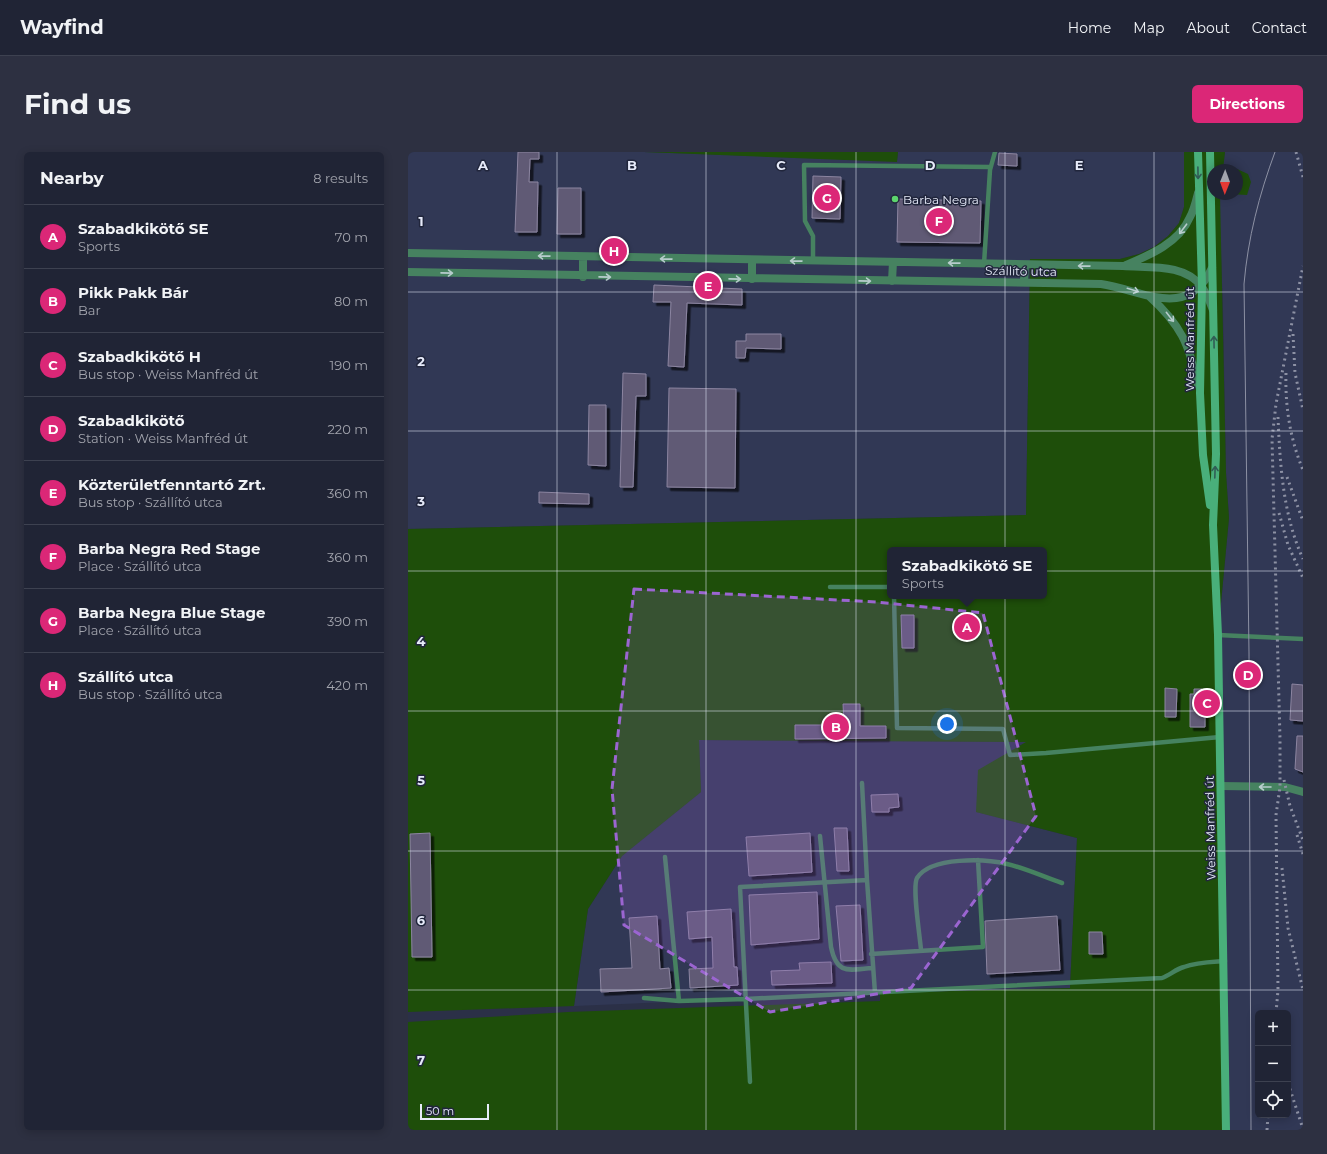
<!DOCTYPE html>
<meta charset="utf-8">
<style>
:root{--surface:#202435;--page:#2d3041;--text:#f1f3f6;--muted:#a2a4ad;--line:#3d4150;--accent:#db2777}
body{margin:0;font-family:Montserrat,sans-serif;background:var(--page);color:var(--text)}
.controls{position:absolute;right:12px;bottom:12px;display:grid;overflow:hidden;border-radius:6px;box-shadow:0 2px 10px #0003}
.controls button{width:36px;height:36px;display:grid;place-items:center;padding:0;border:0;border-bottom:1px solid var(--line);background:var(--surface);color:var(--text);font:20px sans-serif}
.compass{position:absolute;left:799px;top:12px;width:36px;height:36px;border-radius:50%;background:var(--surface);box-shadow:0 2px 10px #0003;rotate:181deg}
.scale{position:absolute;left:12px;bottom:10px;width:69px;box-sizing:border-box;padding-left:4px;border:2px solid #e7ebfa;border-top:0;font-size:11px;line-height:14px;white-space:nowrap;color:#e7ebfa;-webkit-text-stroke:3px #21263c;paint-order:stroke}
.you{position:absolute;left:539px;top:572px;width:14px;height:14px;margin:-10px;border:3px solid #fff;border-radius:50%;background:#1a73e8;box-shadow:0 0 0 6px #1a73e833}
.badge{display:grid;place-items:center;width:26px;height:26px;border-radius:50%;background:var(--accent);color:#fff;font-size:13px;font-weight:700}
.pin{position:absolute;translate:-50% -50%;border:2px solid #fff;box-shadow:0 1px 4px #0006}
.popup{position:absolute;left:479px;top:395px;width:160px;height:52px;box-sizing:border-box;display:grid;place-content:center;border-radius:6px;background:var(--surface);filter:drop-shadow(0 1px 3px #0005);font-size:13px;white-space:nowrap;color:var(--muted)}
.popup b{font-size:15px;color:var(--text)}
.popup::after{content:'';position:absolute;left:50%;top:100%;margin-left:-8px;border:8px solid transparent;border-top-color:var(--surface)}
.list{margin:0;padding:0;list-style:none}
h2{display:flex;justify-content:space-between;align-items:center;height:52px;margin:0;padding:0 16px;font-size:17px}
h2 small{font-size:13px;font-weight:400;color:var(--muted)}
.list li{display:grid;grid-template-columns:26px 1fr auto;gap:12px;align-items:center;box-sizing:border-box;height:64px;padding:0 16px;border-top:1px solid var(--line)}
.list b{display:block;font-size:15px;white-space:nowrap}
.list p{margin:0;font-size:13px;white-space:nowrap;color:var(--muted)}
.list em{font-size:13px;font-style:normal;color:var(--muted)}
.icon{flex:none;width:22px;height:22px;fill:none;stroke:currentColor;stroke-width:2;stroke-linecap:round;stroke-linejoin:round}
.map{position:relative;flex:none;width:895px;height:978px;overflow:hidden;border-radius:6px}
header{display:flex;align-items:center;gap:24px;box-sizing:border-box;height:56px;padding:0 20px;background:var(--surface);border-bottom:1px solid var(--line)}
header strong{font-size:19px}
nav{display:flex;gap:22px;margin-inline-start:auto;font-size:14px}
.intro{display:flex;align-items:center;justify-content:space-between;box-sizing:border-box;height:96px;padding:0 24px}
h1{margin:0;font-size:28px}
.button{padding:10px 18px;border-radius:6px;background:var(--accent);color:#fff;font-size:14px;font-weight:700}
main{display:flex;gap:24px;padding:0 24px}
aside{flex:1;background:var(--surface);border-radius:6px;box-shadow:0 2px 10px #0003}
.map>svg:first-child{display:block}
</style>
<header>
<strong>Wayfind</strong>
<nav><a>Home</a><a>Map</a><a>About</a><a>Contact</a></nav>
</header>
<div class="intro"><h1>Find us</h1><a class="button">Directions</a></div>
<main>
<aside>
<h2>Nearby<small>8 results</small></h2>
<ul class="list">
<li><span class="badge">A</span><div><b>Szabadkikötő SE</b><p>Sports</p></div><em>70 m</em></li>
<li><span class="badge">B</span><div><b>Pikk Pakk Bár</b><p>Bar</p></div><em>80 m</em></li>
<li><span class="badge">C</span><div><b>Szabadkikötő H</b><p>Bus stop · Weiss Manfréd út</p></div><em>190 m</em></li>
<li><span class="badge">D</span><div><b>Szabadkikötő</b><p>Station · Weiss Manfréd út</p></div><em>220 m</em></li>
<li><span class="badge">E</span><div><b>Közterületfenntartó Zrt.</b><p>Bus stop · Szállító utca</p></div><em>360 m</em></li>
<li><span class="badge">F</span><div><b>Barba Negra Red Stage</b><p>Place · Szállító utca</p></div><em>360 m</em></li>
<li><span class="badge">G</span><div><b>Barba Negra Blue Stage</b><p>Place · Szállító utca</p></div><em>390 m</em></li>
<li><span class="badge">H</span><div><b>Szállító utca</b><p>Bus stop · Szállító utca</p></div><em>420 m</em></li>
</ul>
</aside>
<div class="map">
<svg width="895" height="978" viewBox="0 0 895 978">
<defs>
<filter id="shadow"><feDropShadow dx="3.5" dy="3.5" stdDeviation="0" flood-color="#0009"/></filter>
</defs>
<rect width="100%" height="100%" fill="#2b3047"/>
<path fill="#313855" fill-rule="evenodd" d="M 0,0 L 236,0 L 489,9 L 490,0 L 776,0 L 776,55 L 771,71 L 760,84 L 746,95 L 731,102 L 712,107 L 622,107 L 618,363 L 0,377 Z
M 817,0 L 895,0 L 895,978 L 818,978 L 810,483 L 821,366 L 818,321 L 815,158 L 811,47 L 812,42 L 829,42 L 829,18 L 814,18 ZM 850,861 L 880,861 L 880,963 L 850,963 Z
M 291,588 L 619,590 L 568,660 L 669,686 L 662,836 L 472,841 L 166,854 L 180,757 L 214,704 L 293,640 Z"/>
<path fill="#1e4e0a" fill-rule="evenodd" d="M 236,0 L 490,0 L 489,10 Z
M 776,0 L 817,0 L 815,18 L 829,17 L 840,22 L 843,30 L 839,43 L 822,42 L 829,42 L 829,18 L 805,18 L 805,42 L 812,42 L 818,321 L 821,366 L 810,483 L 818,978 L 0,978 L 0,870 L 160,860 L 472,849 L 472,841 L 662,836 L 669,686 L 568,660 L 570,618 L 618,590 L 291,588 L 293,640 L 214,704 L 180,757 L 166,854 L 0,860 L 0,377 L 618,363 L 622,107 L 712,107 L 731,102 L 746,95 L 760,84 L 771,71 L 776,55 ZM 482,398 L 636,398 L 636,444 L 482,444 Z"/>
<path fill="#605a74" stroke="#8c85a1" filter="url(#shadow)" d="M 110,0 L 131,0 L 131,7 L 122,7 L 121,30 L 130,30 L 129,80 L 107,80 Z
M 591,1 L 609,2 L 609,14 L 590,13 Z
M 405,24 L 433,25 L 432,67 L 404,66 Z
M 150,36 L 173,36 L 173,82 L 149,82 Z
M 490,47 L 573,49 L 572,91 L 489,90 Z
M 246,133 L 334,137 L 334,153 L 279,151 L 276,215 L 260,214 L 263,150 L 245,150 Z
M 338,182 L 373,182 L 373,197 L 338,196 L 337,206 L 328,206 L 328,189 L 338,189 Z
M 215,221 L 238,222 L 238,244 L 228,244 L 225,335 L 212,335 Z
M 261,236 L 328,237 L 327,336 L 259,335 Z
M 181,253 L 198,253 L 198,314 L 180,313 Z
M 131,340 L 181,342 L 181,352 L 131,351 Z
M 493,463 L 506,463 L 506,496 L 494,496 Z
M 884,532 L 895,533 L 895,569 L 882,568 Z
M 757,536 L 769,537 L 768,565 L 757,565 Z
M 786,537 L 794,537 L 794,555 L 797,555 L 797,575 L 782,575 L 782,542 L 786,542 Z
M 435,552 L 452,552 L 452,574 L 478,574 L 478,586 L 387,587 L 387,573 L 436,573 Z
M 889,584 L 895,584 L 895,620 L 887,617 Z
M 490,642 L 491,655 L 481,656 L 481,660 L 464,660 L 463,643 Z
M 426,676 L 439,676 L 441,719 L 429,719 Z
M 22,681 L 24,805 L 4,805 L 2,682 Z
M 402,681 L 404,720 L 341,724 L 338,685 Z
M 409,740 L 411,787 L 343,793 L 341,743 Z
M 452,753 L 455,808 L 433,809 L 428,754 Z
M 323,757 L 326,815 L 329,815 L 330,833 L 282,836 L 281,817 L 305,816 L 304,785 L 281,787 L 279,760 Z
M 249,764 L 252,817 L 261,816 L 263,836 L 193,840 L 192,817 L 224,816 L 221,766 Z
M 649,764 L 652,818 L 579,822 L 577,769 Z
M 681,780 L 694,780 L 695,802 L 681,802 Z
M 423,810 L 424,831 L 364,833 L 363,819 L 392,818 L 391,811 Z"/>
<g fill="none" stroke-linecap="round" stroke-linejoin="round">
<path stroke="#468260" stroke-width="4.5" d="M 405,109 L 405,84 L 397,69 L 396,13 L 582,15
M 576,112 L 582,18 L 587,0
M 422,435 L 482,435
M 486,444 L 489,576 L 595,577 L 602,603 L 638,601 L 812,585
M 810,483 L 895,487
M 454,631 L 459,728
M 412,684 L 423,795 C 429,823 440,818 464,816
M 257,705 L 271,849
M 513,798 C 512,785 504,735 509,726 C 523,704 578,707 599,712 C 617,716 636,725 654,731
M 463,802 L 575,795 L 570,708
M 236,846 L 271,849 L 338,847 L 754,826 C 762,823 768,817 776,815 C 789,810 804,810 817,809
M 342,930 L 332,735 L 459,728 L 467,841"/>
<path stroke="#468260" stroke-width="8" d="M 0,101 L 715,114 C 741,116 777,111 794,135 C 799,142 802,150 805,158
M 175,105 L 175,125
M 718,113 C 742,103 771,91 782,65 C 786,58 788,49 790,41
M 0,120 L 693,132 C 735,138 779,169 804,116
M 344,127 L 344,108
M 484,129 L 485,110
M 616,130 L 617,113
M 741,144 C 773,173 781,192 790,233
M 813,634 L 877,635 L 895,640"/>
<path stroke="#49af7a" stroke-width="8" d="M 790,0 L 794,134 L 792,241 L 795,303 L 802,353
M 802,0 L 808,302 L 805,373 L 810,483 L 818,978"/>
<path stroke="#8d91a4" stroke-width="1" d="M 843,978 L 841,501 L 836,132 C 840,86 851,43 867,0"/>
<path stroke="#8d91a4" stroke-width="3" stroke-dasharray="2 4" stroke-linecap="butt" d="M 888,0 L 895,25
M 885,182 L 887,221 L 895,258
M 878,221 C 877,254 882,287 895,318
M 870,265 C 872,313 875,363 895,407
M 879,325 L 895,369
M 871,361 L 880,393 L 895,426
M 876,628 L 882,654 L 895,688
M 889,683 L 895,702
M 874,716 L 880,776 L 895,838
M 868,861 L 870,838 L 868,663 L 872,635 L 872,587 L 864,287 L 868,252 L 895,114
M 880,931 L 895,977
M 859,978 L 860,963"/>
</g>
<defs><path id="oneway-shaft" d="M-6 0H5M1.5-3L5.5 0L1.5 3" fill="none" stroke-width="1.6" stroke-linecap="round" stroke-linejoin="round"/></defs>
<g stroke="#315d55">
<use href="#oneway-shaft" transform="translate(790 21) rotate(89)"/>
<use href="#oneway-shaft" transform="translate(806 190) rotate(-91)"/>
<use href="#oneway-shaft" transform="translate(807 320) rotate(-88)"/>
</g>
<g stroke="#b7cccc">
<use href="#oneway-shaft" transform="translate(775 77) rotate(127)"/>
<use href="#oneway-shaft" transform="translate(136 104) rotate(-179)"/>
<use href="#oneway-shaft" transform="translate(258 107) rotate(-179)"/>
<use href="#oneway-shaft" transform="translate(388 109) rotate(-179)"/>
<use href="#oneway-shaft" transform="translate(546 111) rotate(-179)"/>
<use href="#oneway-shaft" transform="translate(676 114) rotate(-179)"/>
<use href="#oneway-shaft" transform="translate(39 121) rotate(1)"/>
<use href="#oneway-shaft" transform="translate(197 125) rotate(1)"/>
<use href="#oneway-shaft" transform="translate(327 127) rotate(1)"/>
<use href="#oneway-shaft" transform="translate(457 129) rotate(1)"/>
<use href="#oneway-shaft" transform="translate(725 138) rotate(17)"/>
<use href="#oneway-shaft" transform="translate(762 165) rotate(52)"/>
<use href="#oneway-shaft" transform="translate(857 635) rotate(-180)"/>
</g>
<path fill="#9b65d1" fill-opacity="0.2" stroke="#9b65d1" stroke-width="3" stroke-dasharray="8 5" stroke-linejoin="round" d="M 226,437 L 468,450 L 575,461 L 628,664 L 503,836 L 362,860 L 216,773 L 204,637 Z"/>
<path fill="none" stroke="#e7ebfa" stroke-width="1" stroke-opacity="0.55" d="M 149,0 L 149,978M 298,0 L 298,978M 448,0 L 448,978M 597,0 L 597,978M 746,0 L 746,978M 0,140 L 895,140M 0,279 L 895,279M 0,419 L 895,419M 0,559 L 895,559M 0,699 L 895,699M 0,838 L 895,838"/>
<circle fill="#5cd56d" stroke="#21263c" stroke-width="1.5" cx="487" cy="47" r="4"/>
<g text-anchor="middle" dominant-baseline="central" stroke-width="3" stroke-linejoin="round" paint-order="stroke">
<g font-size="12" fill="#e7ebfa" stroke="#21263c" text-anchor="start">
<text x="495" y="47">Barba Negra</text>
</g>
<g font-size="12" fill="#e7ebfa" stroke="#21263c">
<text transform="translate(613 119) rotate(1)">Szállító utca</text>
<text transform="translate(781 187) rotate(-90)">Weiss Manfréd út</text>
<text transform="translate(802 676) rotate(-91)">Weiss Manfréd út</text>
</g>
</g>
<g font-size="13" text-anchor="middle" font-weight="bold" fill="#e7ebfa" stroke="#21263c" stroke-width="3" stroke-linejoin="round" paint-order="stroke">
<text x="75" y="18">A</text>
<text x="224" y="18">B</text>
<text x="373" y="18">C</text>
<text x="522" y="18">D</text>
<text x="671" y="18">E</text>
<text x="13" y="74">1</text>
<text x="13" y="214">2</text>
<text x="13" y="354">3</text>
<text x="13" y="494">4</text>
<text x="13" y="633">5</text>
<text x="13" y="773">6</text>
<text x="13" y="913">7</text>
</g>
</svg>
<div class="controls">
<button>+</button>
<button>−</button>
<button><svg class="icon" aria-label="locate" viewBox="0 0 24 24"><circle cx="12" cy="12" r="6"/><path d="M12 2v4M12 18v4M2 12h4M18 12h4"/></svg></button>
</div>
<svg class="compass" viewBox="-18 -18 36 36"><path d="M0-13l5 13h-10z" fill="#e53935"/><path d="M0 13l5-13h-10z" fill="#a2a4ad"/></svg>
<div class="scale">50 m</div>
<div class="you"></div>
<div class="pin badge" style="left:559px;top:475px">A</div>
<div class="popup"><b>Szabadkikötő SE</b>Sports</div>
<div class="pin badge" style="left:428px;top:575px">B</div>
<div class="pin badge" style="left:799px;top:551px">C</div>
<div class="pin badge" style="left:840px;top:523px">D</div>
<div class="pin badge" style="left:300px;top:134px">E</div>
<div class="pin badge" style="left:531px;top:69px">F</div>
<div class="pin badge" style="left:419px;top:46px">G</div>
<div class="pin badge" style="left:206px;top:99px">H</div>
</div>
</main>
